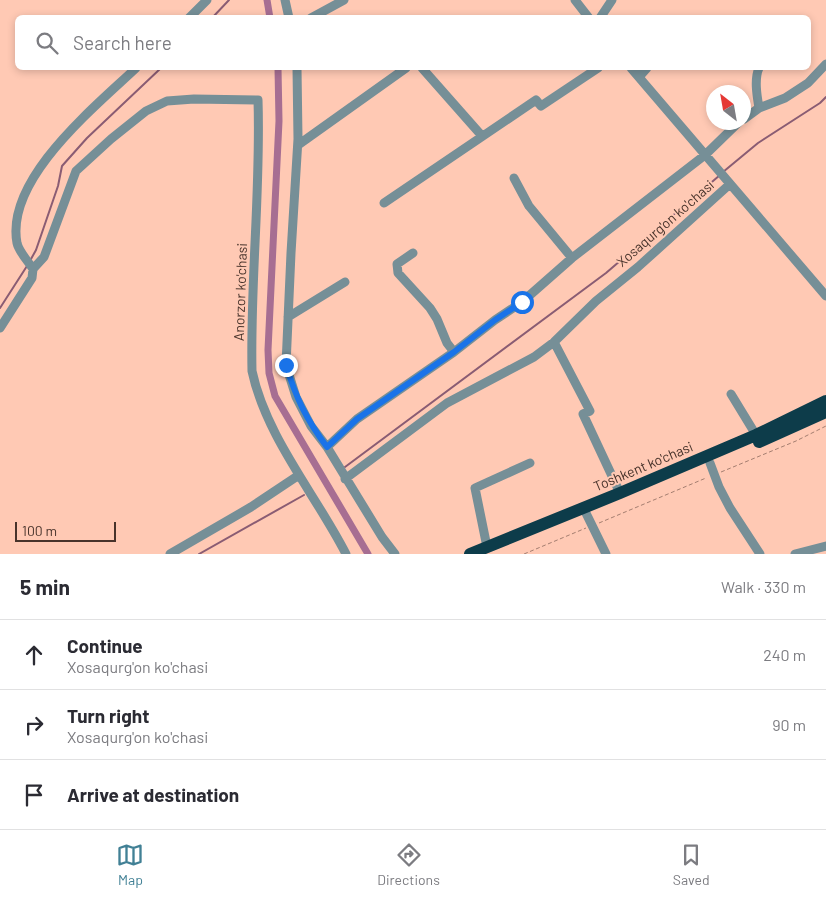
<!DOCTYPE html>
<meta charset="utf-8">
<style>
:root{--surface:#fff;--page:#f2f2f3;--text:#2b2b33;--muted:#7c7c81;--line:#e1e1e2;--accent:#418095}
body{margin:0;font-family:Barlow,sans-serif;background:var(--page);color:var(--text)}
.compass{position:absolute;left:706px;top:85px;width:45px;height:45px;border-radius:50%;background:var(--surface);box-shadow:0 2px 8px #0003;rotate:329deg}
.scale{position:absolute;left:15px;bottom:12px;width:101px;box-sizing:border-box;padding-left:5px;border:2px solid #48332b;border-top:0;font-size:14px;line-height:18px;white-space:nowrap;color:#48332b;-webkit-text-stroke:4px #ffc9b4;paint-order:stroke}
.stop{position:absolute;width:15px;height:15px;margin:-11px;border:4px solid #1a73e8;border-radius:50%;background:#fff}
.stop.end{background:#1a73e8;border-color:#fff;box-shadow:0 1px 5px #0008}
.list{margin:0;padding:0;list-style:none}
h2{display:flex;justify-content:space-between;align-items:center;height:65px;margin:0;padding:0 20px;font-size:21px}
h2 small{font-size:16px;font-weight:400;color:var(--muted)}
.list li{display:grid;grid-template-columns:32px 1fr auto;gap:15px;align-items:center;box-sizing:border-box;height:70px;padding:0 20px;border-top:1px solid var(--line)}
.list b{display:block;font-size:19px;white-space:nowrap}
.list p{margin:0;font-size:16px;white-space:nowrap;color:var(--muted)}
.list em{font-size:16px;font-style:normal;color:var(--muted)}
.icon{flex:none;width:28px;height:28px;fill:none;stroke:currentColor;stroke-width:2;stroke-linecap:round;stroke-linejoin:round}
.map{position:relative;flex:none;width:826px;height:554px;overflow:hidden}
.search{position:absolute;background:var(--surface);box-shadow:0 2px 8px #0003;left:15px;right:15px;top:15px;height:55px;display:flex;align-items:center;gap:12px;box-sizing:border-box;padding:0 18px;border-radius:8px;color:var(--muted);font-size:19px}
.sheet{height:275px;background:var(--surface)}
nav{display:flex;justify-content:space-around;align-items:center;box-sizing:border-box;height:70px;border-top:1px solid var(--line);background:var(--surface);font-size:14px;color:var(--muted)}
nav a{display:grid;justify-items:center;gap:2px}
nav .on{color:var(--accent)}
.map>svg:first-child{display:block}
</style>
<div class="map">
<svg width="826" height="554" viewBox="0 0 826 554">
<rect width="100%" height="100%" fill="#ffc9b4"/>
<g fill="none" stroke-linecap="round" stroke-linejoin="round">
<path stroke="#8a5c73" stroke-width="2" d="M 212,18 L 229,0
M 723,172 L 758,143 L 820,103 L 826,97
M 31,259 L 36,250 L 58,186 L 62,166 L 87,138 L 161,68
M 0,308 L 27,266
M 345,467 L 606,273 L 720,175
M 199,554 L 304,495"/>
<path stroke="#a76e92" stroke-width="7" d="M 267,0 L 270,18
M 278,68 L 279,121 L 268,350 L 269,373 L 275,396 L 368,554"/>
<path stroke="#a47e70" stroke-width="1" stroke-dasharray="4 2.5" stroke-linecap="butt" d="M 721,472 L 796,441 L 826,426
M 599,523 L 706,478
M 524,554 L 586,528"/>
<path stroke="#768f97" stroke-width="9" d="M 285,0 L 289,18
M 575,0 L 589,18
M 189,18 L 207,0
M 311,18 L 344,0
M 600,18 L 612,0
M 297,68 L 298,139 L 291,253 L 286,365 L 296,397 L 311,426 L 327,447 L 382,537 L 395,554
M 422,68 L 482,136
M 631,68 L 826,296
M 639,77 L 647,68
M 759,108 C 757,96 754,79 759,68
M 744,119 L 759,108 L 785,98 L 808,83 L 826,64
M 298,145 L 406,68
M 514,178 L 529,206 L 572,258
M 384,203 L 536,100 L 541,106 L 598,68
M 413,253 L 397,264 L 398,273 L 430,308 L 437,319 L 447,343 L 454,352
M 33,269 C 28,261 19,252 17,243 C 5,179 95,107 136,68
M 288,317 L 345,282
M 0,328 L 32,278 L 33,269 L 44,257 L 76,171 L 111,139 L 146,111 L 167,101 L 194,99 L 258,100 C 261,190 250,281 252,371 C 266,437 316,495 346,554
M 554,342 L 590,411 L 583,414 L 620,493
M 731,394 L 756,435
M 327,447 L 357,419 L 454,352 L 495,320 L 522,302 L 572,258 L 705,155 L 739,122
M 710,463 L 719,487 L 730,508 L 760,554
M 345,479 L 447,403 L 534,357 L 554,342 L 596,301 L 638,267 L 730,184
M 583,507 L 606,554
M 487,547 L 475,488 L 530,463
M 170,554 L 251,507 L 299,475
M 795,554 L 826,546"/>
<path stroke="#0d3c4a" stroke-width="12" d="M 759,442 L 826,412
M 470,554 L 620,493 L 756,435 L 826,401"/>
</g>
<g fill="none" stroke-linecap="round" stroke-linejoin="round">
<path stroke="#1a73e8" stroke-width="6" d="M 286,365 C 296,398 306,419 327,447 L 357,419 L 454,352 L 495,320 L 522,302"/>
</g>
<g text-anchor="middle" dominant-baseline="central" stroke-width="4" stroke-linejoin="round" paint-order="stroke">
<g font-size="14" fill="#48332b" stroke="#ffc9b4">
<text transform="translate(665 223) rotate(-41)">Xosaqurg'on ko'chasi</text>
<text transform="translate(240 292) rotate(-88)">Anorzor ko'chasi</text>
<text transform="translate(643 466) rotate(-23)">Toshkent ko'chasi</text>
</g>
</g>
</svg>
<svg class="compass" viewBox="-18 -18 36 36"><path d="M0-13l5 13h-10z" fill="#e53935"/><path d="M0 13l5-13h-10z" fill="#7c7c81"/></svg>
<div class="scale">100 m</div>
<div class="stop" style="left:522px;top:302px"></div>
<div class="stop end" style="left:286px;top:365px"></div>
<div class="search"><svg class="icon" aria-label="search" viewBox="0 0 24 24"><circle cx="10" cy="10" r="6"/><path d="M15 15l6 6"/></svg>Search here</div>
</div>
<section class="sheet">
<h2>5 min<small>Walk · 330 m</small></h2>
<ul class="list">
<li><svg class="icon" aria-label="ahead" viewBox="0 0 24 24"><path d="M12 20V5M6 11l6-6 6 6"/></svg><div><b>Continue</b><p>Xosaqurg'on ko'chasi</p></div><em>240 m</em></li>
<li><svg class="icon" aria-label="right" viewBox="0 0 24 24"><path d="M7 20v-9h11M14 6l5 5-5 5"/></svg><div><b>Turn right</b><p>Xosaqurg'on ko'chasi</p></div><em>90 m</em></li>
<li><svg class="icon" aria-label="arrive" viewBox="0 0 24 24"><path d="M6 21V4h12l-3 4 3 4H6"/></svg><div><b>Arrive at destination</b></div></li>
</ul>
</section>
<nav>
<a class="on"><svg class="icon" aria-label="map" viewBox="0 0 24 24"><path d="M3 6l6-2 6 2 6-2v14l-6 2-6-2-6 2zM9 4v14M15 6v14"/></svg>Map</a>
<a><svg class="icon" aria-label="directions" viewBox="0 0 24 24"><path d="M12 3l9 9-9 9-9-9zM9 14v-3h6M13 9l2 2-2 2"/></svg>Directions</a>
<a><svg class="icon" aria-label="saved" viewBox="0 0 24 24"><path d="M7 4h10v16l-5-4-5 4z"/></svg>Saved</a>
</nav>
